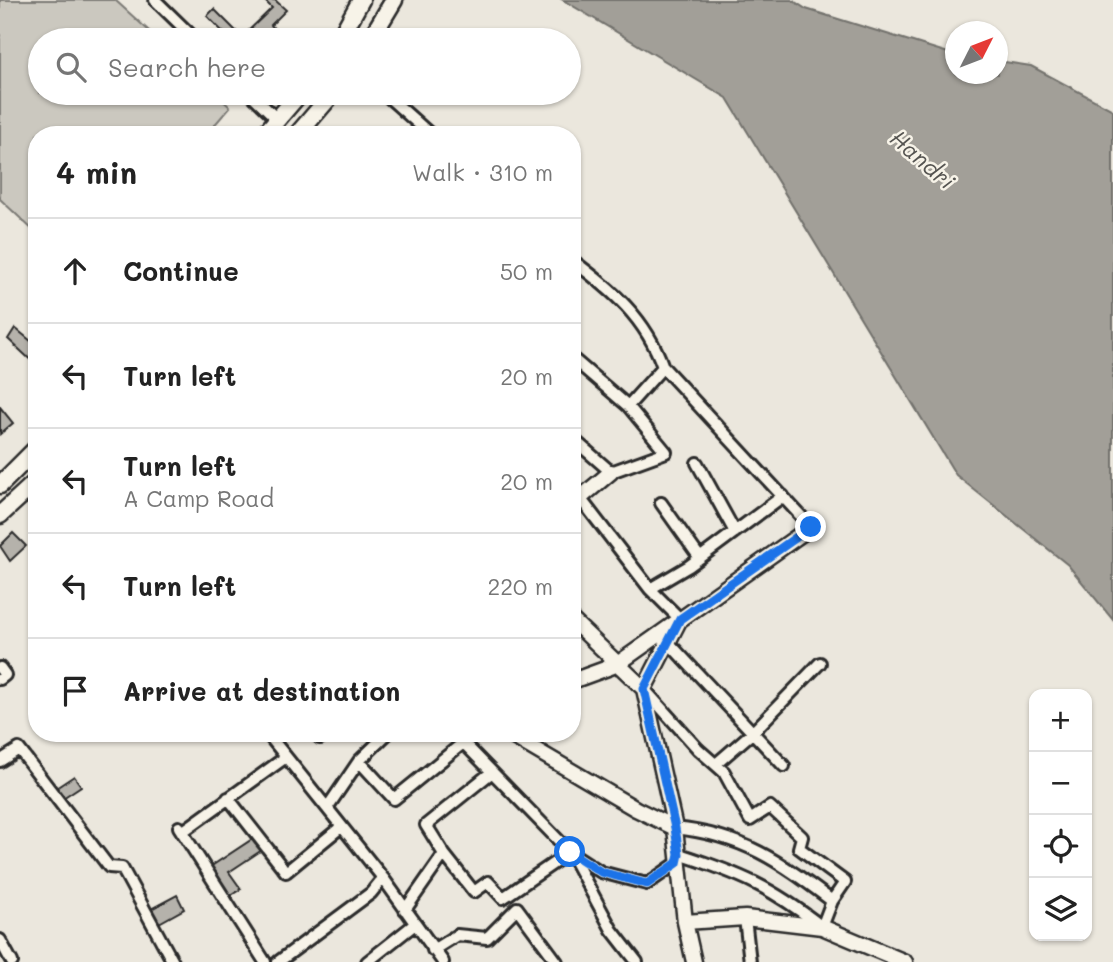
<!DOCTYPE html>
<meta charset="utf-8">
<style>
:root{--surface:#fff;--page:#f6f6f6;--text:#222;--muted:#767676;--line:#e0e0e0}
body{margin:0;font-family:Mali,sans-serif;background:var(--page);color:var(--text)}
.controls{position:absolute;right:21px;bottom:21px;display:grid;overflow:hidden;border-radius:14px;box-shadow:0 2px 5px #0004}
.controls button{width:63px;height:63px;display:grid;place-items:center;padding:0;border:0;border-bottom:2px solid var(--line);background:var(--surface);color:var(--text);font:35px sans-serif}
.compass{position:absolute;left:945px;top:21px;width:63px;height:63px;border-radius:50%;background:var(--surface);box-shadow:0 2px 5px #0004;rotate:48deg}
.stop{position:absolute;width:21px;height:21px;margin:-16px;border:5px solid #1a73e8;border-radius:50%;background:#fff}
.stop.end{background:#1a73e8;border-color:#fff;box-shadow:0 2px 7px #0008}
.list{margin:0;padding:0;list-style:none}
h2{display:flex;justify-content:space-between;align-items:center;height:91px;margin:0;padding:0 28px;font-size:30px}
h2 small{font-size:23px;font-weight:400;color:var(--muted)}
.list li{display:grid;grid-template-columns:46px 1fr auto;gap:21px;align-items:center;box-sizing:border-box;height:105px;padding:0 28px;border-top:2px solid var(--line)}
.list b{display:block;font-size:26px;white-space:nowrap}
.list p{margin:0;font-size:23px;white-space:nowrap;color:var(--muted)}
.list em{font-size:23px;font-style:normal;color:var(--muted)}
.icon{flex:none;width:38px;height:38px;fill:none;stroke:currentColor;stroke-width:2;stroke-linecap:round;stroke-linejoin:round}
.map{position:relative;flex:none;width:1113px;height:962px;overflow:hidden}
.search{position:absolute;background:var(--surface);box-shadow:0 2px 5px #0004;left:28px;top:28px;width:553px;height:77px;display:flex;align-items:center;gap:18px;box-sizing:border-box;padding:0 24px;border-radius:38px;color:var(--muted);font-size:26px}
.panel{position:absolute;background:var(--surface);box-shadow:0 2px 5px #0004;left:28px;top:126px;width:553px;height:616px;border-radius:28px}
.map>svg:first-child{display:block}
</style>
<div class="map">
<svg width="1113" height="962" viewBox="0 0 1113 962">
<rect width="100%" height="100%" fill="#ebe7dd"/>
<filter id="ink" filterUnits="userSpaceOnUse"><feTurbulence type="fractalNoise" baseFrequency=".0143" numOctaves="2"/><feDisplacementMap in="SourceGraphic" scale="14" xChannelSelector="R" yChannelSelector="G"/><feConvolveMatrix kernelMatrix="1 2 1 2 8 2 1 2 1" color-interpolation-filters="sRGB"/></filter>
<g filter="url(#ink)">
<path fill="#cbc8bf" stroke="#7b7a75" stroke-width="2" d="M 0,0 L 115,0 L 159,40 L 40,40 L 40,93 L 215,93 L 230,107 L 206,135 L 37,135 L 37,234 L 0,199 Z"/>
<path fill="#a29f98" stroke="#72716c" stroke-width="2" d="M 563,0 L 792,0 L 806,9 L 955,55 L 956,74 L 998,74 L 998,61 L 1031,66 L 1113,110 L 1113,620 L 1068,565 L 956,475 L 727,98 Z"/>
<path fill="#b5b2ab" stroke="#2b2b2b" stroke-width="2" d="M 264,0 L 275,0 L 286,10 L 271,25 L 277,32 L 271,38 L 266,33 L 259,40 L 231,40 L 207,16 L 214,9 L 242,37 L 272,8 Z
M 15,328 L 37,346 L 37,366 L 8,339 Z
M 0,407 L 13,423 L 0,434 Z
M 13,533 L 26,546 L 10,561 L 0,546 Z
M 74,776 L 81,786 L 60,800 L 53,790 Z
M 254,838 L 262,850 L 229,872 L 241,889 L 230,896 L 210,867 Z
M 177,895 L 184,909 L 159,923 L 151,909 Z"/>
<g fill="none" stroke-linecap="round" stroke-linejoin="round">
<defs>
<path id="street" d="M 155,0 L 196,40
M 250,93 L 277,119
M 384,93 L 431,135
M 572,260 C 612,290 646,318 663,367 L 811,527
M 572,358 L 628,406
M 572,438 L 611,472 L 666,452 L 628,406 L 663,367
M 697,463 L 735,532
M 26,492 L 37,503
M 580,498 L 650,589 L 680,619
M 661,503 L 700,558
M 650,589 L 689,566 L 783,496
M 668,642 L 784,766
M 0,668 L 5,675 L 0,679
M 646,691 L 698,749 L 724,772 L 750,820 L 770,807 L 802,837 L 799,848 L 845,882 L 832,901 L 822,927 C 771,887 741,874 679,854
M 267,733 L 383,878 L 443,962
M 315,733 L 320,738 L 326,733
M 454,733 L 570,852 L 601,872 L 647,884 L 677,863
M 0,761 L 19,749 L 109,867 L 122,868 L 173,962
M 359,761 L 394,799 L 463,743
M 716,764 L 753,732 L 820,663
M 228,798 L 286,872 L 341,827
M 327,808 L 359,761 L 388,733
M 179,827 L 265,962
M 675,828 C 743,835 779,861 832,901
M 182,832 L 286,757
M 444,854 L 474,892 L 488,882 L 503,898 L 570,852
M 571,854 L 612,930 L 637,962
M 405,910 L 444,854 L 426,825 L 492,772
M 745,918 L 750,962
M 0,940 L 12,962
M 433,950 L 457,935 L 487,938 L 517,908 L 557,962
M 278,962 L 371,893 L 383,878
M 367,962 L 415,924"/>
<path id="secondary" d="M 572,505 L 611,472
M 680,619 L 644,689 L 675,828 L 685,922 L 694,962
M 572,620 L 644,689
M 572,681 L 616,665 L 811,527
M 507,733 L 636,809 L 675,828
M 685,922 L 745,918 L 822,927 L 905,962"/>
<path id="primary" d="M 339,40 L 361,0
M 370,40 L 394,0
M 264,135 L 300,93
M 297,135 L 333,93
M 0,485 L 37,448
M 0,515 L 37,481"/>
</defs>
<use href="#street" stroke="#2b2b2b" stroke-width="16"/>
<use href="#secondary" stroke="#2b2b2b" stroke-width="19"/>
<use href="#primary" stroke="#2b2b2b" stroke-width="21"/>
<use href="#street" stroke="#f7f3e8" stroke-width="10"/>
<use href="#secondary" stroke="#f7f3e8" stroke-width="14"/>
<use href="#primary" stroke="#f7f3e8" stroke-width="16"/>
</g>
</g>
<g fill="none" stroke-linecap="round" stroke-linejoin="round" filter="url(#ink)">
<path stroke="#1a73e8" stroke-width="9" d="M 570,852 L 601,872 L 647,884 L 677,863 L 679,854 L 675,828 L 644,689 L 680,619 L 811,527"/>
</g>
<g text-anchor="middle" dominant-baseline="central" stroke-width="5" stroke-linejoin="round" paint-order="stroke">
<g font-size="23" font-style="italic" fill="#555451" stroke="#f7f3e8">
<text transform="translate(923 159) rotate(41)">Handri</text>
</g>
</g>
</svg>
<div class="controls">
<button>+</button>
<button>−</button>
<button><svg class="icon" aria-label="locate" viewBox="0 0 24 24"><circle cx="12" cy="12" r="6"/><path d="M12 2v4M12 18v4M2 12h4M18 12h4"/></svg></button>
<button><svg class="icon" aria-label="layers" viewBox="0 0 24 24"><path d="M12 4l9 5-9 5-9-5zM3 14l9 5 9-5"/></svg></button>
</div>
<svg class="compass" viewBox="-18 -18 36 36"><path d="M0-13l5 13h-10z" fill="#e53935"/><path d="M0 13l5-13h-10z" fill="#767676"/></svg>
<div class="stop" style="left:570px;top:852px"></div>
<div class="stop end" style="left:811px;top:527px"></div>
<div class="search"><svg class="icon" aria-label="search" viewBox="0 0 24 24"><circle cx="10" cy="10" r="6"/><path d="M15 15l6 6"/></svg>Search here</div>
<section class="panel">
<h2>4 min<small>Walk · 310 m</small></h2>
<ul class="list">
<li><svg class="icon" aria-label="ahead" viewBox="0 0 24 24"><path d="M12 20V5M6 11l6-6 6 6"/></svg><div><b>Continue</b></div><em>50 m</em></li>
<li><svg class="icon" aria-label="left" viewBox="0 0 24 24"><path d="M17 20v-9H6M10 6l-5 5 5 5"/></svg><div><b>Turn left</b></div><em>20 m</em></li>
<li><svg class="icon" aria-label="left" viewBox="0 0 24 24"><path d="M17 20v-9H6M10 6l-5 5 5 5"/></svg><div><b>Turn left</b><p>A Camp Road</p></div><em>20 m</em></li>
<li><svg class="icon" aria-label="left" viewBox="0 0 24 24"><path d="M17 20v-9H6M10 6l-5 5 5 5"/></svg><div><b>Turn left</b></div><em>220 m</em></li>
<li><svg class="icon" aria-label="arrive" viewBox="0 0 24 24"><path d="M6 21V4h12l-3 4 3 4H6"/></svg><div><b>Arrive at destination</b></div></li>
</ul>
</section>
</div>
